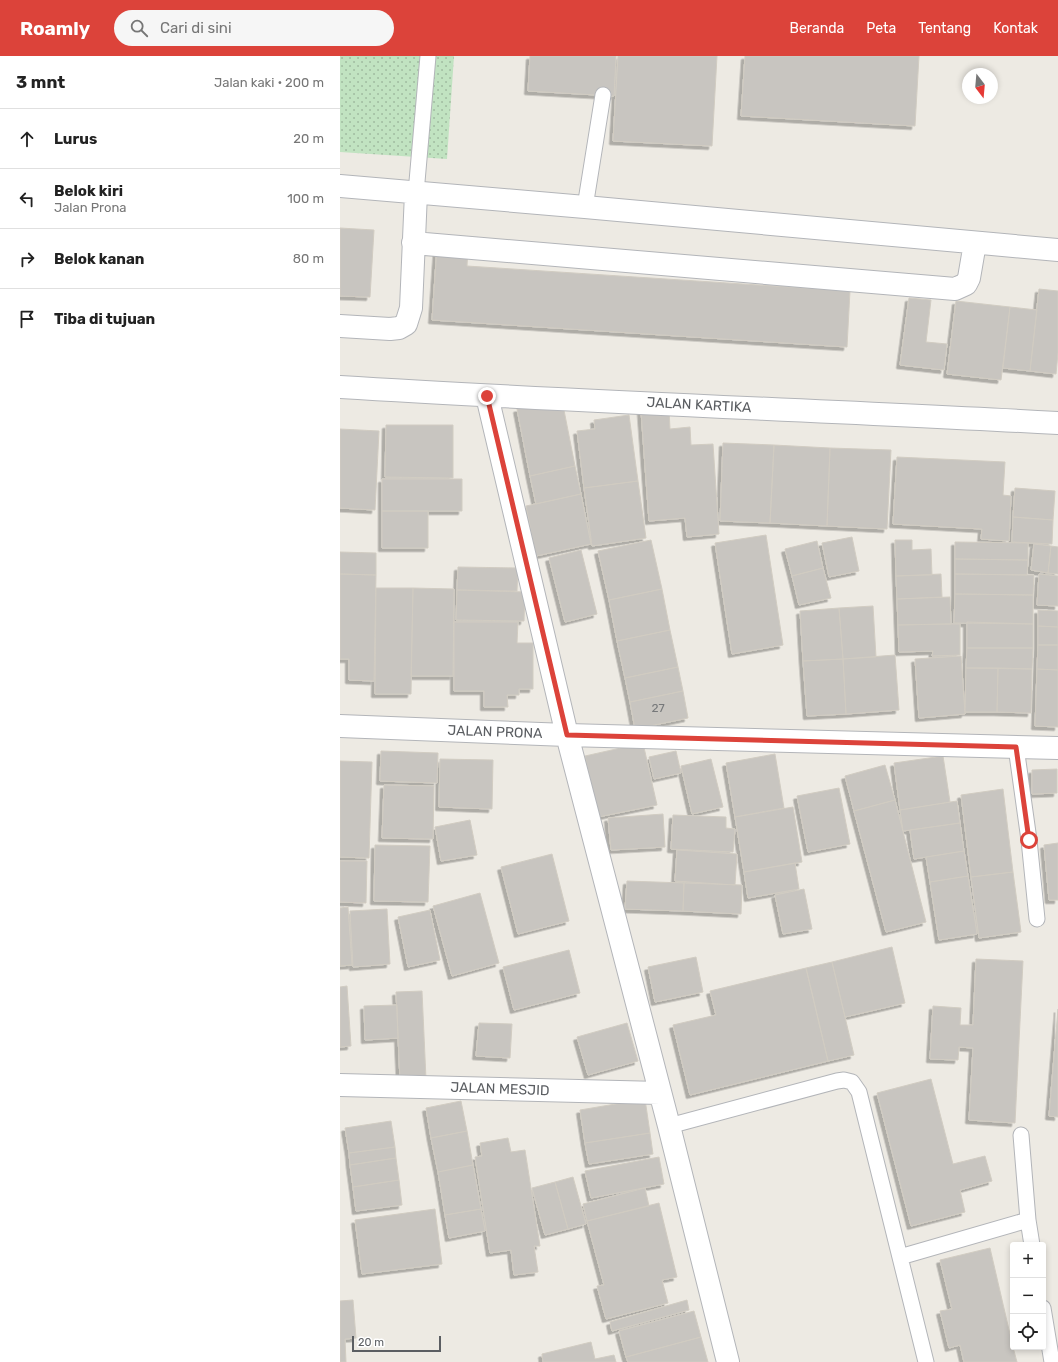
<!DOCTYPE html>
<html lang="id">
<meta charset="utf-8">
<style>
:root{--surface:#fff;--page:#f6f6f6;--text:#222;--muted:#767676;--line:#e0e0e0;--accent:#dc433a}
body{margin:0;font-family:Rubik,sans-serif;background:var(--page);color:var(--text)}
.controls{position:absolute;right:12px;bottom:12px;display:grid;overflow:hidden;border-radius:4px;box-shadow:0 2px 6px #0003}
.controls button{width:36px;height:36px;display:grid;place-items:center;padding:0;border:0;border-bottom:1px solid var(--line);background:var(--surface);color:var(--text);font:20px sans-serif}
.compass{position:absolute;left:622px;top:12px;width:36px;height:36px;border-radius:50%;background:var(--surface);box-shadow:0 2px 6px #0003;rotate:164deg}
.scale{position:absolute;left:12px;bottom:10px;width:89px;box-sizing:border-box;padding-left:4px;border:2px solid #5b5e62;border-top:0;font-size:11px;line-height:14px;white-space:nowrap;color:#5b5e62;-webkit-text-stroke:3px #fff;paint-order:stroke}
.stop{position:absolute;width:12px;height:12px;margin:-9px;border:3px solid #dc433a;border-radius:50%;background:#fff}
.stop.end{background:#dc433a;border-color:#fff;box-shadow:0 1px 4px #0008}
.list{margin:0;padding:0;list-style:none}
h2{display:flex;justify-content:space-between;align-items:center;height:52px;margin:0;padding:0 16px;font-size:17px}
h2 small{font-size:13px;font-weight:400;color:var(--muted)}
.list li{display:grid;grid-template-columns:26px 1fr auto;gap:12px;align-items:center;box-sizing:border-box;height:60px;padding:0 16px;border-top:1px solid var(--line)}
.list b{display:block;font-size:15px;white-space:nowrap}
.list p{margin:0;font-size:13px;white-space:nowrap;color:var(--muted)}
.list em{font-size:13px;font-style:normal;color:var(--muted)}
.icon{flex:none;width:22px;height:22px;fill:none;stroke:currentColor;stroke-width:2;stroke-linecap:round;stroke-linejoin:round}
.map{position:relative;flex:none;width:718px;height:1306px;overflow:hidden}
header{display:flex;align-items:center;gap:24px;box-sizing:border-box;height:56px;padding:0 20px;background:var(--accent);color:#fff}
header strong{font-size:19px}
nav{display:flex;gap:22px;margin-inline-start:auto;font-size:14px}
.search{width:280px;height:36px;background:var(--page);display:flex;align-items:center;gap:10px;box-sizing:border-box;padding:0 14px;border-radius:22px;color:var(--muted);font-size:15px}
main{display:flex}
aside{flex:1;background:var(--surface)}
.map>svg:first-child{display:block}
</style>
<header>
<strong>Roamly</strong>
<div class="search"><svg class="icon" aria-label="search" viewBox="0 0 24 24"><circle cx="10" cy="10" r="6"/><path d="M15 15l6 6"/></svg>Cari di sini</div>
<nav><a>Beranda</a><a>Peta</a><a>Tentang</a><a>Kontak</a></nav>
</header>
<main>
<aside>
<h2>3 mnt<small>Jalan kaki · 200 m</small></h2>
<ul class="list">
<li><svg class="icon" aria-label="ahead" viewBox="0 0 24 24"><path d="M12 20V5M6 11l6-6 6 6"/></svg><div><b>Lurus</b></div><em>20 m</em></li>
<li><svg class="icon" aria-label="left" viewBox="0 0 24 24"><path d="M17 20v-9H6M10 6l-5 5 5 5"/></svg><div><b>Belok kiri</b><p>Jalan Prona</p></div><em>100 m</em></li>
<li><svg class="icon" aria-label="right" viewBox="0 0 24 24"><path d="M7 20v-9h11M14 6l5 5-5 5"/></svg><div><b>Belok kanan</b></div><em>80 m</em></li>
<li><svg class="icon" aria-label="arrive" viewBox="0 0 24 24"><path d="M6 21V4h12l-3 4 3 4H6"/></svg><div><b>Tiba di tujuan</b></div></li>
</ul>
</aside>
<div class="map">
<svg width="718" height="1306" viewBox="0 0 718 1306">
<defs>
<pattern id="grass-dots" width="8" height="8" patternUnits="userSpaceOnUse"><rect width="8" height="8" fill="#c1e3c1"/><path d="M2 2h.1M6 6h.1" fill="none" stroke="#a0bba0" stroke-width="1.8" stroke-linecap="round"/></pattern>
<filter id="shadow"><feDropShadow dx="-3.5" dy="3.5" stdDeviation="0" flood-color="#0004"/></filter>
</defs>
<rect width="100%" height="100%" fill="#edeae3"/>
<path fill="url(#grass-dots)" d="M 0,0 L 114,0 L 107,103 L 0,96 Z"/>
<path fill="#c8c5c0" stroke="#d1ccc2" filter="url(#shadow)" d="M 190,0 L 276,0 L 274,40 L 188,35 Z
M 278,0 L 377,0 L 372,90 L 273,85 Z
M 405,0 L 579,0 L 575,70 L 401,60 Z
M 0,172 L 34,174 L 30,241 L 0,240 Z
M 97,191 L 128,192 L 127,210 L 510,235 L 507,291 L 92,264 Z
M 699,233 L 718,235 L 718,297 L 716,318 L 690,315 Z
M 569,242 L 591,244 L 586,286 L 607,288 L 604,314 L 560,309 Z
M 616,245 L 670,251 L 661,324 L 607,318 Z
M 670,251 L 697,254 L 690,315 L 663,312 Z
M 222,344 L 235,410 L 190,420 L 177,353 Z
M 329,353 L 330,373 L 350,371 L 351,389 L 373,388 L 379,478 L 347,481 L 345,462 L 309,465 L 301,355 Z
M 289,359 L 298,425 L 244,432 L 237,375 L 255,373 L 254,364 Z
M 46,369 L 113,369 L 113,422 L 45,421 Z
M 0,373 L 39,375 L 35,454 L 0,452 Z
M 383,387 L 434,389 L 430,467 L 380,465 Z
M 434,389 L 490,392 L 487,470 L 430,467 Z
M 490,392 L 551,394 L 547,473 L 487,470 Z
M 557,401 L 665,406 L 663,439 L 671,440 L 669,485 L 641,483 L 642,473 L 553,468 Z
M 235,410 L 241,438 L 196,448 L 190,420 Z
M 42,423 L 122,423 L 122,455 L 42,455 Z
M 298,425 L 306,482 L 252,490 L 244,432 Z
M 675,432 L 715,435 L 713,464 L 673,461 Z
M 241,438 L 251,488 L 196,500 L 186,450 Z
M 42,455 L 88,455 L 88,492 L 42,492 Z
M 673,461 L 713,464 L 712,488 L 672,486 Z
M 426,479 L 443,589 L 392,598 L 375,487 Z
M 512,481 L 519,515 L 489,521 L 482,487 Z
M 311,484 L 322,533 L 269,544 L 258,495 Z
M 555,484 L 572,484 L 572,494 L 591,493 L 592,519 L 556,520 Z
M 477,485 L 483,512 L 452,520 L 445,493 Z
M 615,486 L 688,487 L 688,504 L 615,503 Z
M 694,488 L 711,490 L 708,517 L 691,514 Z
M 711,490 L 718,491 L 718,518 L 708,517 Z
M 241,494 L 257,558 L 225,566 L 209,502 Z
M 0,496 L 36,497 L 36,519 L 0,518 Z
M 615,503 L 688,504 L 687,519 L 615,518 Z
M 118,511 L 178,512 L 177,535 L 117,534 Z
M 483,512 L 491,542 L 459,549 L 452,520 Z
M 0,518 L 36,519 L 34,625 L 9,624 L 9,603 L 0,603 Z
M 601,518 L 602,541 L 557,543 L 556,520 Z
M 615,518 L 694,519 L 693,539 L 615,538 Z
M 699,518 L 718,520 L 718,550 L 697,549 Z
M 36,532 L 73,532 L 71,638 L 35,638 Z
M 73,532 L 114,533 L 113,620 L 71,620 Z
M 322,533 L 330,574 L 277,585 L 269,544 Z
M 117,534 L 185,536 L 184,565 L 116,564 Z
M 615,538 L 693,539 L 693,568 L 614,567 Z
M 610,541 L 611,568 L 558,569 L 557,543 Z
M 533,550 L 536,601 L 503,603 L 499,552 Z
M 499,552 L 503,603 L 463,605 L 460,555 Z
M 698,554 L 718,555 L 718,571 L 698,570 Z
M 114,566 L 178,566 L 177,587 L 193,587 L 193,633 L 179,633 L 179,639 L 167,639 L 168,651 L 144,651 L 144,635 L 114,635 Z
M 627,566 L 693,568 L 693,592 L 627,592 Z
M 605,568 L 620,568 L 620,599 L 592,600 L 593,595 L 559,596 L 558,569 Z
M 698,570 L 718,571 L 718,589 L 698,589 Z
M 330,574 L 338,611 L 285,622 L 277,585 Z
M 698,589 L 718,589 L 718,614 L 697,613 Z
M 627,592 L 693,592 L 692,613 L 626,612 Z
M 555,599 L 559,654 L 506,658 L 503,603 Z
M 621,600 L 625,658 L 579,662 L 575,603 Z
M 503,603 L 506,658 L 467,660 L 463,605 Z
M 338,611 L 343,635 L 290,646 L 285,622 Z
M 626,612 L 658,612 L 657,656 L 625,656 Z
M 658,612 L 692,613 L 691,657 L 657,656 Z
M 697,613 L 718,614 L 718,671 L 695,670 Z
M 343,635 L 348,662 L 295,673 L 290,646 Z
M 303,687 L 317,749 L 258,761 L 245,700 Z
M 41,695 L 98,697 L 97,727 L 40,725 Z
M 336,695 L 341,717 L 314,723 L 309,701 Z
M 435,698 L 444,752 L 395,761 L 386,707 Z
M 603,700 L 610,746 L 560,754 L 554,707 Z
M 100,703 L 153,704 L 152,753 L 99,751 Z
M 371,703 L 383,751 L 352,758 L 341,710 Z
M 0,705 L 32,706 L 29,802 L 0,801 Z
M 545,709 L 555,744 L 514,755 L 505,720 Z
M 717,713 L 717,737 L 692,738 L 692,714 Z
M 44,729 L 94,730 L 93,783 L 42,782 Z
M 499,732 L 510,788 L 468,796 L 457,740 Z
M 663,733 L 673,816 L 631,821 L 621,739 Z
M 555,744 L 586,866 L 546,876 L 514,755 Z
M 617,745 L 620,767 L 563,775 L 560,754 Z
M 453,751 L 462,806 L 404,816 L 395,761 Z
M 323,758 L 325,791 L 271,794 L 268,762 Z
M 333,759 L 386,761 L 386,772 L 395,773 L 393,796 L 331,793 Z
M 130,764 L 137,799 L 101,805 L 95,771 Z
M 620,767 L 624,795 L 574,803 L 570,774 Z
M 718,787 L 718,844 L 709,844 L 704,789 Z
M 35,789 L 90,790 L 88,846 L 34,845 Z
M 337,794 L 397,798 L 395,829 L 335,825 Z
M 624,795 L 628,820 L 590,826 L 586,801 Z
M 212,798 L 229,865 L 178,878 L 161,811 Z
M 0,805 L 27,805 L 26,847 L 0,846 Z
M 455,807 L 459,833 L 408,842 L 404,816 Z
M 673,816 L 681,876 L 639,882 L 631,821 Z
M 628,820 L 637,878 L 599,884 L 590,826 Z
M 287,825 L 344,827 L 343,855 L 285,853 Z
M 344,827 L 402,829 L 401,858 L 343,855 Z
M 464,833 L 472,873 L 443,878 L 435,839 Z
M 140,837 L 159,907 L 112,920 L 93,850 Z
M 8,851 L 12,909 L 0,910 L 0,852 Z
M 47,853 L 50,908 L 13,911 L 10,855 Z
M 90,854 L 100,904 L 68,911 L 58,861 Z
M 552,891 L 565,947 L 505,961 L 492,906 Z
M 229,894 L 240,937 L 174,954 L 163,911 Z
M 356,901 L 363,936 L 315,946 L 308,911 Z
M 636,903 L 683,905 L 675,1067 L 629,1064 L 633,992 L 619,991 L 618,1004 L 590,1003 L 593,950 L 621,952 L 620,969 L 633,969 Z
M 492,906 L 514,999 L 488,1005 L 466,912 Z
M 466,912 L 488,1005 L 350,1039 L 333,969 L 376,959 L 370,935 Z
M 7,930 L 11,990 L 0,991 L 0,931 Z
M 82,935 L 86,1023 L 60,1024 L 56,936 Z
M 57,949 L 58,982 L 25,984 L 24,950 Z
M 718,953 L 718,1061 L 709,1060 Z
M 139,967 L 172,968 L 170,1002 L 136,1000 Z
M 287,967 L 298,1005 L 248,1019 L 237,981 Z
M 591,1023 L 613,1108 L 645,1100 L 652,1125 L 620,1134 L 625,1156 L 571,1170 L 537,1037 Z
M 305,1043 L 310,1077 L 245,1087 L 240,1054 Z
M 121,1045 L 127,1075 L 91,1082 L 86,1052 Z
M 51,1065 L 55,1091 L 9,1097 L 5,1072 Z
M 127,1075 L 133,1109 L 98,1116 L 91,1082 Z
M 310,1077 L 313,1098 L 249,1108 L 245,1087 Z
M 168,1082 L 171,1096 L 185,1094 L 200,1190 L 194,1190 L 198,1216 L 174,1219 L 171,1194 L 150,1197 L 135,1101 L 142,1100 L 140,1087 Z
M 55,1091 L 56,1102 L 10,1109 L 9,1097 Z
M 319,1101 L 324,1128 L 251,1142 L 245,1115 Z
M 56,1102 L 59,1124 L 13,1131 L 10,1109 Z
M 133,1109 L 141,1153 L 105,1159 L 98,1116 Z
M 233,1121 L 246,1168 L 228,1173 L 215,1126 Z
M 59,1124 L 62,1149 L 16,1155 L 13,1131 Z
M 215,1126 L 228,1173 L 205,1179 L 192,1132 Z
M 305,1132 L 309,1150 L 247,1165 L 243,1148 Z
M 319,1147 L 337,1221 L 322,1224 L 328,1247 L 266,1263 L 257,1230 L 264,1229 L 247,1165 Z
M 95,1153 L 102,1208 L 22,1218 L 15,1164 Z
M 141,1153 L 145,1175 L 109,1182 L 105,1159 Z
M 650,1192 L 673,1291 L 677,1306 L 624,1306 L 620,1289 L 609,1292 L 600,1255 L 612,1253 L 600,1204 Z
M 13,1244 L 16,1282 L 5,1283 L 6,1306 L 0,1306 L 0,1245 Z
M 347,1244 L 349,1254 L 272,1275 L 270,1266 Z
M 354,1255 L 361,1281 L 286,1301 L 279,1275 Z
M 361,1281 L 368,1306 L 288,1306 L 286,1301 Z
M 251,1286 L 255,1303 L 274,1299 L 276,1306 L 203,1306 L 202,1298 Z"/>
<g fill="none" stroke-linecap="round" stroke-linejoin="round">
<defs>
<path id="lane" d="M 76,137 L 88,0
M 245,151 L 263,39
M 676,691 L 689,784 L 697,863
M 329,1070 L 497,1025 L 504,1024 L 512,1026 L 519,1036 L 586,1306
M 681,1079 L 688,1164 L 692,1189
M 560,1201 L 688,1164
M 703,1252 L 712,1306"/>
<path id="street" d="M 0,130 L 245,151 L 718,194
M 73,187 L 615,233 L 626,228 L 629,222 L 635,187
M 0,270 L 50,273 L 59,272 L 66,268 L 71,252 L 76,137
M 0,331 C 239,346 479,354 718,367
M 147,340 L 227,679 L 329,1070 L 388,1306
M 0,670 L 227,679 L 718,692
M 0,1029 L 320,1037"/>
</defs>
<use href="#lane" stroke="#b3b5b9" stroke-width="17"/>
<use href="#street" stroke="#b3b5b9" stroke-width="24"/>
<use href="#lane" stroke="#fff" stroke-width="15"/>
<use href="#street" stroke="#fff" stroke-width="22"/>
</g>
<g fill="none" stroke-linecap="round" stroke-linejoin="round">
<path stroke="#dc433a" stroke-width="5" d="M 147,340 L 227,679 L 676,691 L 689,784"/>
</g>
<g text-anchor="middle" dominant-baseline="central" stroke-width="3.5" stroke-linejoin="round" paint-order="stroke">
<g font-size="12" fill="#76787a">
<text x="318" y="652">27</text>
</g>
<g font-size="14" fill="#5b5e62" stroke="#fff">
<text transform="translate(359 349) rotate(3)">JALAN KARTIKA</text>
<text transform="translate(155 676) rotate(2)">JALAN PRONA</text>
<text transform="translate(160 1033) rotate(2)">JALAN MESJID</text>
</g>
</g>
</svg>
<div class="controls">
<button>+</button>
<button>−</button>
<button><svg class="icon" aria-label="locate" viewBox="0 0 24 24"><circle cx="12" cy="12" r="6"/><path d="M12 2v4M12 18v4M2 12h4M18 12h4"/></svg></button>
</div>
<svg class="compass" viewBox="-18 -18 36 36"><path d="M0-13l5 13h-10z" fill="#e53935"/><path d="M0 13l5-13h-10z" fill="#767676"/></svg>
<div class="scale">20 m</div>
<div class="stop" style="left:689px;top:784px"></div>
<div class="stop end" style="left:147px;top:340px"></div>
</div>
</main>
